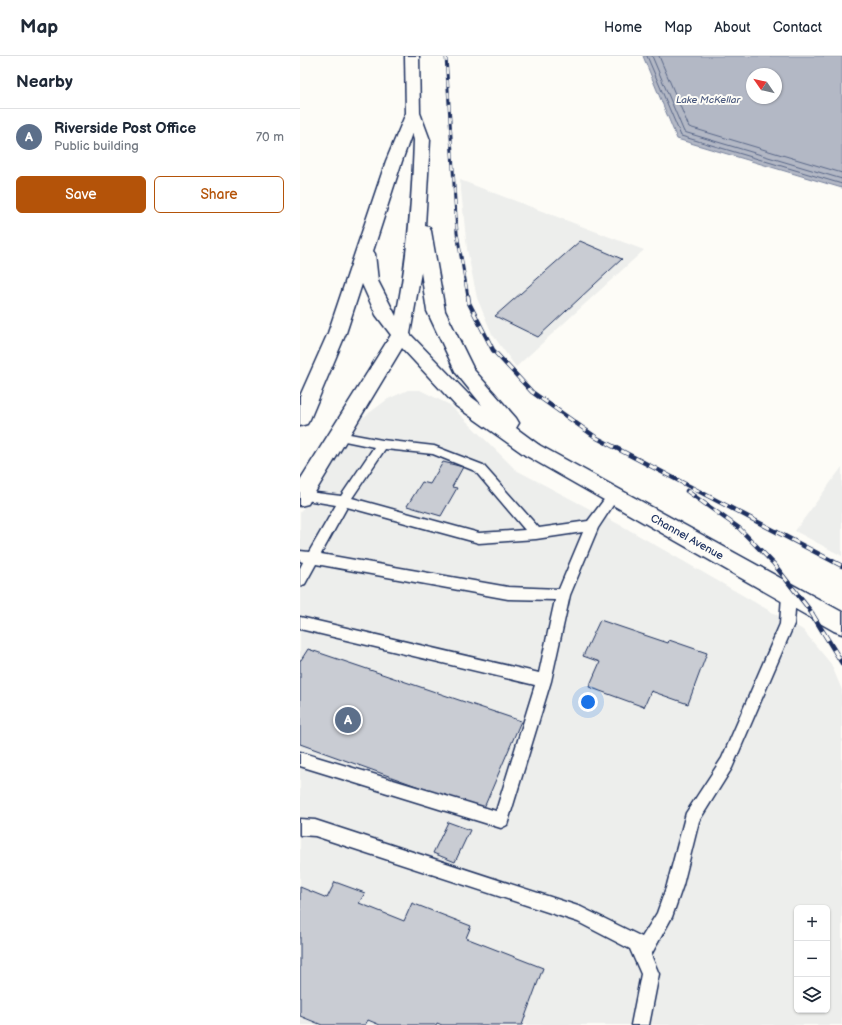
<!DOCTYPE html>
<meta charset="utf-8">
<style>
:root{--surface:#fff;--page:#f6f6f7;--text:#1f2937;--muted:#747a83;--line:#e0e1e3;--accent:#b45309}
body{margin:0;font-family:"Balsamiq Sans",sans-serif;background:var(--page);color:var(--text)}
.controls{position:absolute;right:12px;bottom:12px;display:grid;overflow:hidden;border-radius:6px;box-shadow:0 1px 3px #0004}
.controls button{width:36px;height:36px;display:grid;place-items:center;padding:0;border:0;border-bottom:1px solid var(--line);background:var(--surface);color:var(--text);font:20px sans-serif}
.compass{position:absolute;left:446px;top:12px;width:36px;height:36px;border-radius:50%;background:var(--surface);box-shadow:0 1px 3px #0004;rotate:304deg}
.you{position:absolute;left:288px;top:646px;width:14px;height:14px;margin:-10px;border:3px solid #fff;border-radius:50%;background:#1a73e8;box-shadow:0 0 0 6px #1a73e833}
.badge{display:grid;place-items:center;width:26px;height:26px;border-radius:50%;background:var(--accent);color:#fff;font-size:13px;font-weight:700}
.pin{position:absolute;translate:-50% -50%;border:2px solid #fff;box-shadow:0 1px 4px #0006}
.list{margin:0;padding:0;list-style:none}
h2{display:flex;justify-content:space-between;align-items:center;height:52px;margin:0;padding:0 16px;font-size:17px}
h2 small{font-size:13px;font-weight:400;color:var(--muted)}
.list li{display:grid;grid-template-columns:26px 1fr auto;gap:12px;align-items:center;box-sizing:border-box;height:56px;padding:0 16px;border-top:1px solid var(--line)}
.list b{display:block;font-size:15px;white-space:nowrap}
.list p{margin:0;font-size:13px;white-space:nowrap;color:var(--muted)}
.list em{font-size:13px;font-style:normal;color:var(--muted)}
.actions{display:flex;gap:8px;padding:12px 16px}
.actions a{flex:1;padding:9px 0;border:1px solid var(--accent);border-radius:6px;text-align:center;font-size:14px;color:var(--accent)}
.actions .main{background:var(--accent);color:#fff}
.icon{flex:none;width:22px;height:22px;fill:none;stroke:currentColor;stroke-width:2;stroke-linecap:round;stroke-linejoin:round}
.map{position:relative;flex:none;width:542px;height:969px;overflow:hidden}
header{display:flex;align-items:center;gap:24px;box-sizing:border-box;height:56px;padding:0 20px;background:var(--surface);border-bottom:1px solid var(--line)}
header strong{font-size:19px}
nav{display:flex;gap:22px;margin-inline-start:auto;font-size:14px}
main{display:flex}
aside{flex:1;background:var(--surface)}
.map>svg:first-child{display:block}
</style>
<header>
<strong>Map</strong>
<nav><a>Home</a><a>Map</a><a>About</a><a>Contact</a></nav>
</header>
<main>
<aside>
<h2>Nearby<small></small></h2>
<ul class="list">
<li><span class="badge" style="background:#5c6f8a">A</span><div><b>Riverside Post Office</b><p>Public building</p></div><em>70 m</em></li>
</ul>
<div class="actions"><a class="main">Save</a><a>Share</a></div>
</aside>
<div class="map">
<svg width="542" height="969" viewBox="0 0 542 969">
<rect width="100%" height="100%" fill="#fdfcf7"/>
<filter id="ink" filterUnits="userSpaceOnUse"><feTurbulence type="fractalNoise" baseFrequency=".025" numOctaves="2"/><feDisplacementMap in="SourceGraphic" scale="8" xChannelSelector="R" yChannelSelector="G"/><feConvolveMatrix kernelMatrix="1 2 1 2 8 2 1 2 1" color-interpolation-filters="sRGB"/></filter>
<g filter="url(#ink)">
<path fill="#edeeec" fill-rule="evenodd" d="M 160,124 L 344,194 L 216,311 L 192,278 L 177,242 L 167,193 Z
M 108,334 L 120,334 L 150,349 L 216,414 L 324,471 L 503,574 L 531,608 L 542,634 L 542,969 L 0,969 L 0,457 L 57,366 L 88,343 ZM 497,852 L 527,852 L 527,954 L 497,954 Z
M 542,411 L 542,500 L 495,475 Z"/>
<path fill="#b3b8c5" stroke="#76819c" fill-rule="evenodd" d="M 343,0 L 542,0 L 542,132 L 377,83 ZM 452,18 L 476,18 L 476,42 L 452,42 Z"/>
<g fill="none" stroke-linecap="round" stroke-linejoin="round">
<path stroke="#586687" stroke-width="1" d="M 347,0 L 381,80 L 542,128
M 352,0 L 384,76 L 542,123
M 359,0 L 389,71 L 542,117"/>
</g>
<path fill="#c9ccd3" stroke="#1b2f5e" d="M 280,185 L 322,203 L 238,281 L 195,260 Z
M 143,406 L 163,411 L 152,431 L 157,432 L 141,460 L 107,450 L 122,426 L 130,428 Z
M 300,564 L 368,587 L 369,584 L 407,597 L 388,648 L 351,635 L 344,651 L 289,631 L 300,606 L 283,600 Z
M 8,593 L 221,665 L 183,754 L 0,688 L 0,604 L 1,604 Z
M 148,766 L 170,774 L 155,806 L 133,797 Z
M 35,826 L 65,837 L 59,847 L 104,865 L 112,847 L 171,870 L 166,882 L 243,912 L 222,969 L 142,969 L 137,967 L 136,969 L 80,969 L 68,964 L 65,969 L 22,969 L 0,960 L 0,831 L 27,842 Z"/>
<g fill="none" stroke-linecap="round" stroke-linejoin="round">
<defs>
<path id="lane" d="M 39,376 L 82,384 L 134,390 L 183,409 L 239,472 L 288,465 L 309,437 L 313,435 L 317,437 L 319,440 L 298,472 L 270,539 L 251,625 L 207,769 L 201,772 L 0,710 L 0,696 L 196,755 L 235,629 L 0,573 L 0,561 L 239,617 L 255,544 L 208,543 L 16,508 L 5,528 L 0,530 L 0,512 L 3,506 L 0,505 L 0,495 L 9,496 L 36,449 L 0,443 L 0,435 L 41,440 L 74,391 L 35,383 L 33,380 L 35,377 ZM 85,393 L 133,398 L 175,415 L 225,474 L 179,477 L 52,442 ZM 47,451 L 179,487 L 236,483 L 283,476 L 259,533 L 208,531 L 21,498 Z
M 489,533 L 494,535 L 496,539 L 494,568 L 432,712 L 399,765 L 383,829 L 372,861 L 351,899 L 359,918 L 349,969 L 331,969 L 341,918 L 330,893 L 278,866 L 15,780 L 0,779 L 0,763 L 15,764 L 281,851 L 342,881 L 357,857 L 367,829 L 386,757 L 422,702 L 480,568 L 482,539 L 484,535 Z"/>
<path id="street" d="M 232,386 L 239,389 L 542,556 L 542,578 L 534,575 L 225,399 L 222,394 L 225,389 Z"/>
<path id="secondary" d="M 105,0 L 119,0 L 120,57 L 130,84 L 125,170 L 129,171 L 131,175 L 145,255 L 174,314 L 216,362 L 219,367 L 216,372 L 239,389 L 242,394 L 239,399 L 232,402 L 225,399 L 156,350 L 102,292 L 8,448 L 0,450 L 0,424 L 91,279 L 76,259 L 62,228 L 46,277 L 10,363 L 7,368 L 0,370 L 0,340 L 28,277 L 86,105 L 106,57 ZM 112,77 L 114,84 C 112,143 108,202 96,260 L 78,225 L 75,198 L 73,195 L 102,105 ZM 121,216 L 127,255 L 156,317 L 182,349 L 170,340 L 110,278 Z"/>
</defs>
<use href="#lane" stroke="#1b2f5e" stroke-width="3"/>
<use href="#street" stroke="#1b2f5e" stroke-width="3"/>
<use href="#secondary" stroke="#1b2f5e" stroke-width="3"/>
<use href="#lane" fill="#fdfcf7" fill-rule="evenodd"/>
<use href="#street" fill="#fdfcf7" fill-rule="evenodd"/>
<use href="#secondary" fill="#fdfcf7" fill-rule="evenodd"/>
<defs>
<path id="rail-far2" d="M 146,0 L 157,177 L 168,241"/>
<path id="rail-far1" d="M 168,240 L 169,247 L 193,294 L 232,336 L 297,382 L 542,510
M 387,435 L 439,472 L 474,508 L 512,557"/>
<path id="rail" d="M 511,556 L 542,607"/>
</defs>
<use href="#rail-far2" stroke="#1b2f5e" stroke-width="3"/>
<use href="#rail-far1" stroke="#1b2f5e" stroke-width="4.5"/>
<use href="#rail" stroke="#1b2f5e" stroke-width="5"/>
<use href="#rail-far2" stroke="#fdfcf7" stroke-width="2" stroke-dasharray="6" stroke-linecap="butt"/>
<use href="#rail-far1" stroke="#fdfcf7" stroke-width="3" stroke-dasharray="8" stroke-linecap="butt"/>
<use href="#rail" stroke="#fdfcf7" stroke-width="3.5" stroke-dasharray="11" stroke-linecap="butt"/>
</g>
</g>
<g text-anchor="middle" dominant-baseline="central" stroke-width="4" stroke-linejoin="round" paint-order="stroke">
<g font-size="10" font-style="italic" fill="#49587d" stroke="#fdfcf7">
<text x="408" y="44">Lake McKellar</text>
</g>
<g font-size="11" fill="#1b2f5e" stroke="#fdfcf7">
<text transform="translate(387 481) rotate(29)">Channel Avenue</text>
</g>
</g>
</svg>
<div class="controls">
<button>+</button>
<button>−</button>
<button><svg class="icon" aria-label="layers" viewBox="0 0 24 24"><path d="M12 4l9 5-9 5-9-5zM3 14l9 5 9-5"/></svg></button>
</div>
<svg class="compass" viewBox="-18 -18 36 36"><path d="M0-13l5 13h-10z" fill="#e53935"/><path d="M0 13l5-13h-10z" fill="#747a83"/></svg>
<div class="you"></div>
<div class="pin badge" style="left:48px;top:664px;background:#5c6f8a">A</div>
</div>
</main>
